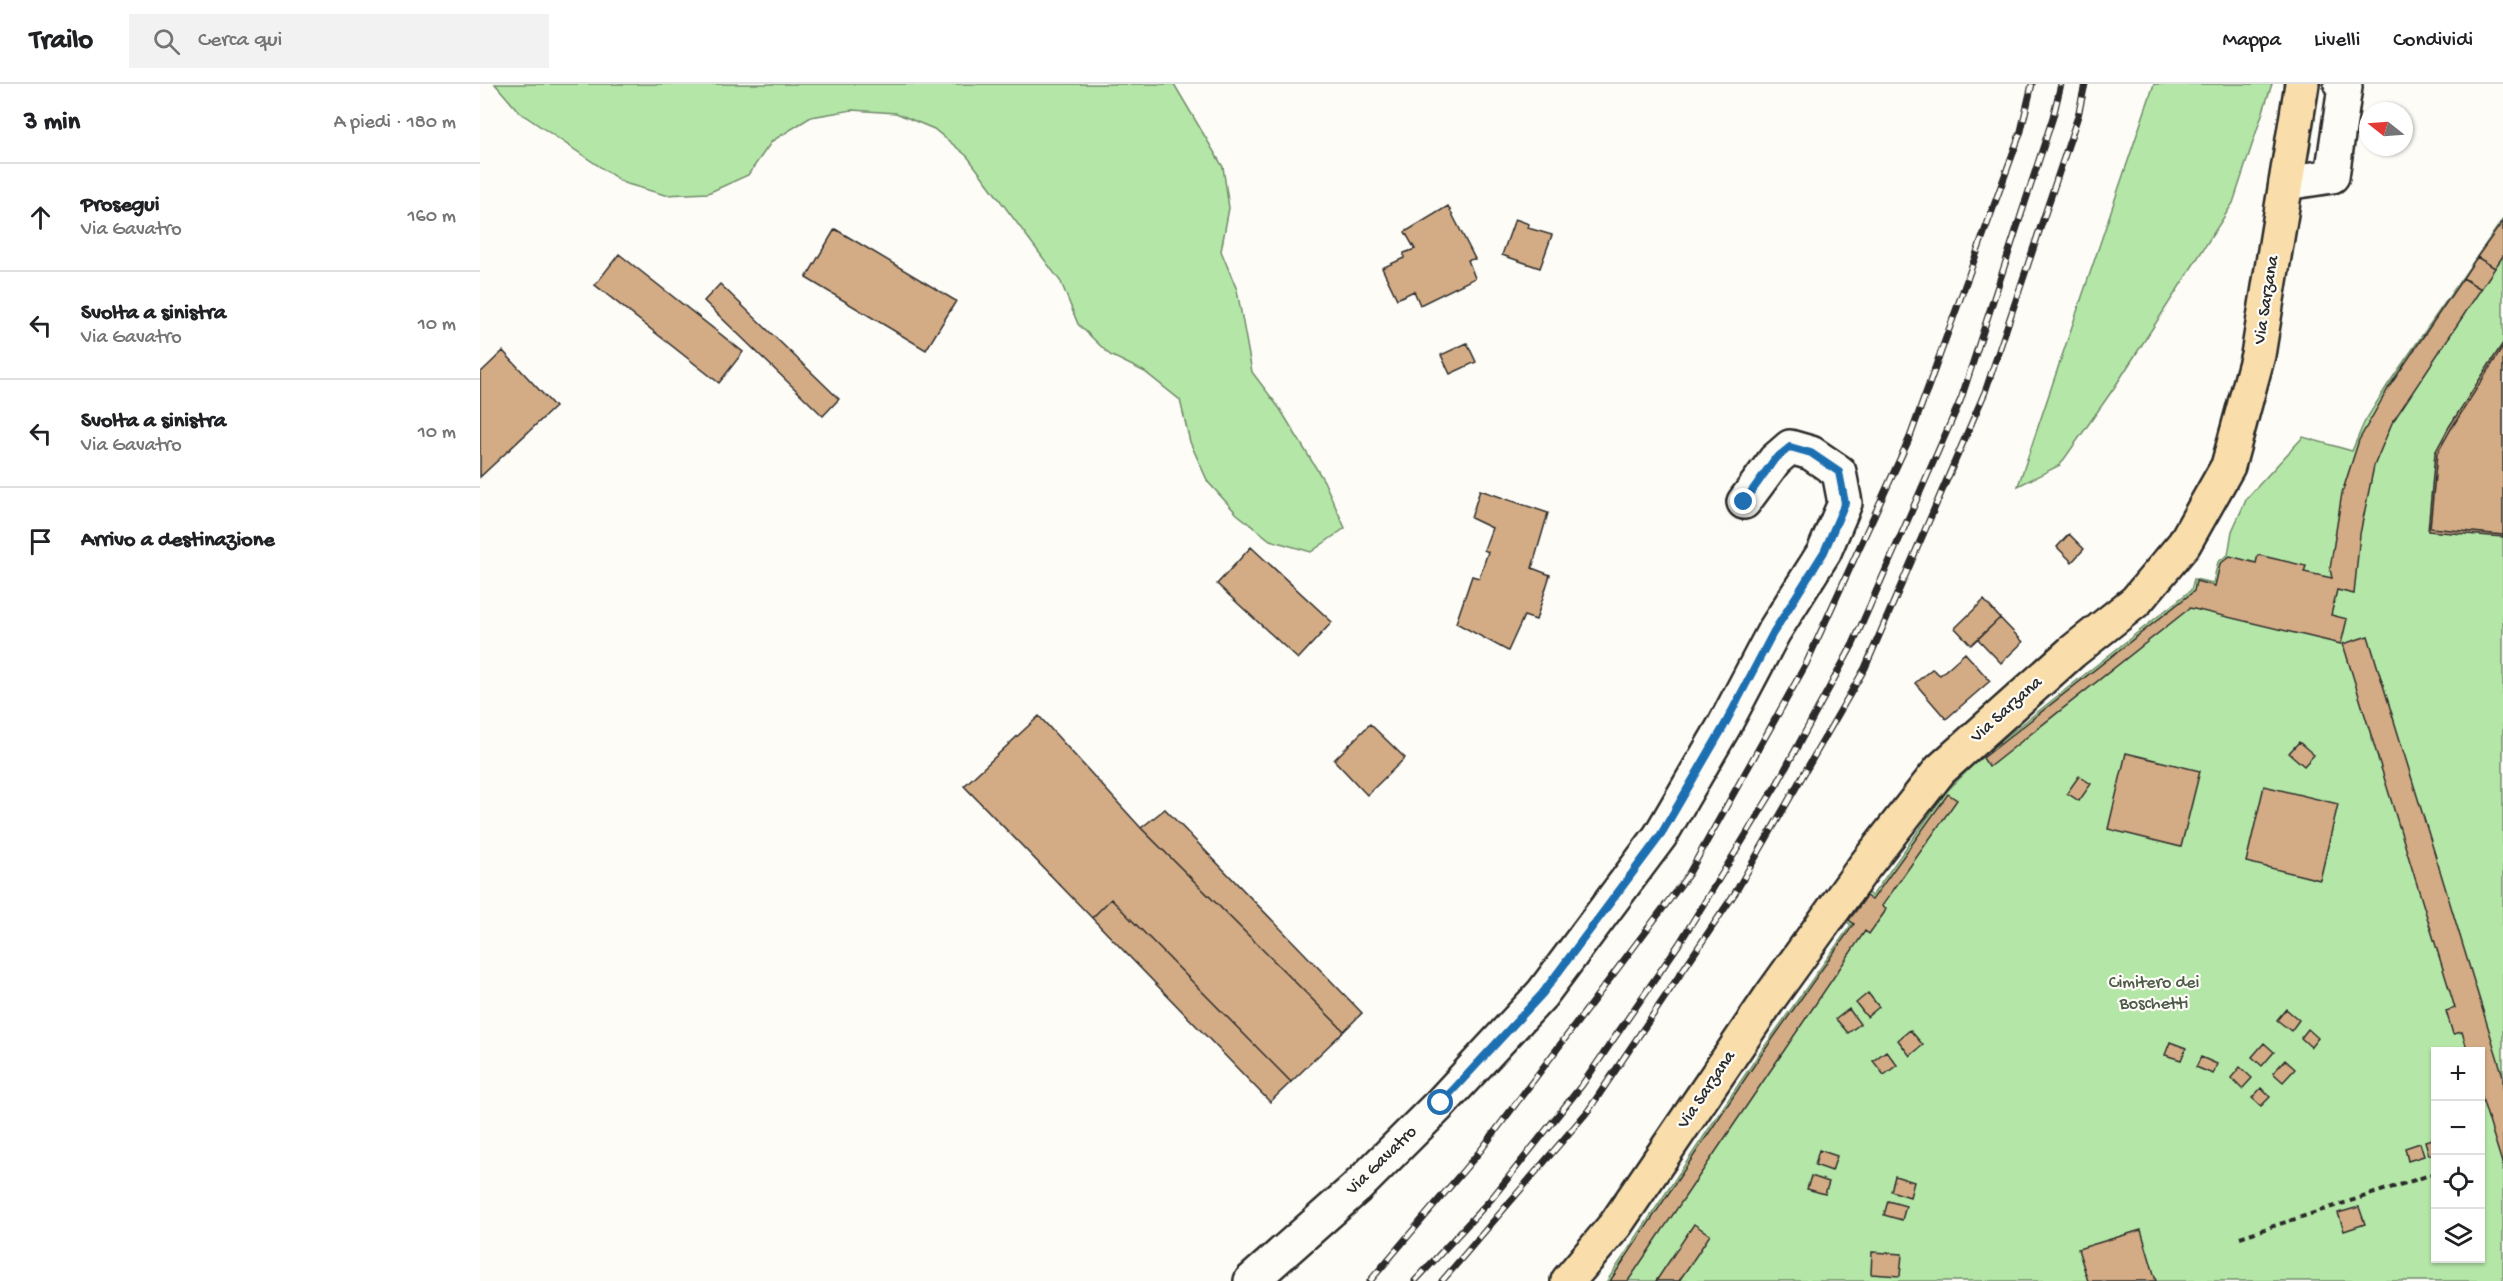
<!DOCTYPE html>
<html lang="it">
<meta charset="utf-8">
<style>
:root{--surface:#fff;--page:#f2f2f2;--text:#202124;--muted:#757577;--line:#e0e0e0}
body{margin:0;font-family:"Gochi Hand",sans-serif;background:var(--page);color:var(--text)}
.controls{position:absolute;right:18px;bottom:18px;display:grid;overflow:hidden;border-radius:0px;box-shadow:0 2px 4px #0004}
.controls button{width:54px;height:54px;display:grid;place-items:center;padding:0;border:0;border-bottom:2px solid var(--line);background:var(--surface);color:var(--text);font:30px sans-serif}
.compass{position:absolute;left:1879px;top:18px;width:54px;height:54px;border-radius:50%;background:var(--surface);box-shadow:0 2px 4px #0004;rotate:287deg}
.stop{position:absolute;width:18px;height:18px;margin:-14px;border:4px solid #1f6fb2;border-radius:50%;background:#fff}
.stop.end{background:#1f6fb2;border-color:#fff;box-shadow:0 2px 6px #0008}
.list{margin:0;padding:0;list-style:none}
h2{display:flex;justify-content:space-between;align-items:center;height:78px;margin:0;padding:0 24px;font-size:26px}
h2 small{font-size:20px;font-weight:400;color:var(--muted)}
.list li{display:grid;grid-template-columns:39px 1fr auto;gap:18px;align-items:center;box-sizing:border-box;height:108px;padding:0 24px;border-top:2px solid var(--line)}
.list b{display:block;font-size:22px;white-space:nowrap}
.list p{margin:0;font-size:20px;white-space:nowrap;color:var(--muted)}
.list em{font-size:20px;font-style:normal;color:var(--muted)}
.icon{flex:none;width:33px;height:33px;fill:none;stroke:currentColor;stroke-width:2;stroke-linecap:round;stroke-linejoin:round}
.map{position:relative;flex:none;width:2023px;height:1197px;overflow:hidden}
header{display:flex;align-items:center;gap:36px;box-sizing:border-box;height:84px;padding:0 30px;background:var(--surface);border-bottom:2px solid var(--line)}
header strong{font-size:28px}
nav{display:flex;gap:33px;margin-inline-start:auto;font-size:21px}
.search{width:420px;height:54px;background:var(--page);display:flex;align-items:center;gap:15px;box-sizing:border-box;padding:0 21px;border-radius:0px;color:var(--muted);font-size:22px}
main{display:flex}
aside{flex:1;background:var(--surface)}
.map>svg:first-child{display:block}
</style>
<header>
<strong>Trailo</strong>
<div class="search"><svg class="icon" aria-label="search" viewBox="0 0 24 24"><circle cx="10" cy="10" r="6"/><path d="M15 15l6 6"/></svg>Cerca qui</div>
<nav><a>Mappa</a><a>Livelli</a><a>Condividi</a></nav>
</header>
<main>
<aside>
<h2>3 min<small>A piedi · 180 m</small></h2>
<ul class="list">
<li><svg class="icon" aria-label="ahead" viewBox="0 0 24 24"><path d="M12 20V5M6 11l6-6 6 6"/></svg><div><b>Prosegui</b><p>Via Gavatro</p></div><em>160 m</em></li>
<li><svg class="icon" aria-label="left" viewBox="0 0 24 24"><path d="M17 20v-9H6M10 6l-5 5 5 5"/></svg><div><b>Svolta a sinistra</b><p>Via Gavatro</p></div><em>10 m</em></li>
<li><svg class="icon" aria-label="left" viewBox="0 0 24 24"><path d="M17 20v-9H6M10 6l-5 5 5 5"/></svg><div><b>Svolta a sinistra</b><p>Via Gavatro</p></div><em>10 m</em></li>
<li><svg class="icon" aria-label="arrive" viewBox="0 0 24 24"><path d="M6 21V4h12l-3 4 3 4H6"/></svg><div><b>Arrivo a destinazione</b></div></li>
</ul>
</aside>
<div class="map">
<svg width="2023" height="1197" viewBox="0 0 2023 1197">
<rect width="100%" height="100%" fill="#fdfcf7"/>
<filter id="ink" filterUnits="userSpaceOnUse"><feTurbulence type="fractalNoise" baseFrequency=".0167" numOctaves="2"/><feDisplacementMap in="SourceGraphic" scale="12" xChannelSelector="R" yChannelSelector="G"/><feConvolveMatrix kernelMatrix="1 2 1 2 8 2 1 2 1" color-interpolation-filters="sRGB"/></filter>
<g filter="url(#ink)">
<path fill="#b4e7a7" stroke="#708969" stroke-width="1.5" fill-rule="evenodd" d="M 15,0 L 694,0 L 743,83 L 749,124 L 741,167 L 757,206 L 772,288 L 800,325 L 844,397 L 865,444 L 831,468 L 790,456 L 757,430 L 728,398 L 710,358 L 700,316 L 665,288 L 630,271 L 598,240 L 581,198 L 487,72 L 454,45 L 416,29 L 372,26 L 331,33 L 292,57 L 268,91 L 228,109 L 185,111 L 144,99 L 39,28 Z
M 1674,0 L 1792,0 L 1753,119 L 1634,304 L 1580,381 L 1538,402 Z
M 2023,135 L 2023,1197 L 1127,1197 L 1275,976 L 1371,841 L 1366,837 L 1386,808 L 1392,812 L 1466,708 L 1502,672 L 1711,506 L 1714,495 L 1733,499 L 1738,478 L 1748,471 L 1752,447 L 1767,414 L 1823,353 L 1872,367 L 1884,339 L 1907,302 ZM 1956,968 L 2000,968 L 2000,1174 L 1956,1174 Z"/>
<path fill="#d3ac85" stroke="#2b2b2b" stroke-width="1.5" d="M 968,122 L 995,175 L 988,176 L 995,194 L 940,221 L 934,207 L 917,215 L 902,184 L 924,174 L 924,169 L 935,165 L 925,148 Z
M 1035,135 L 1049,140 L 1048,144 L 1072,151 L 1060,184 L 1022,171 Z
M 2023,137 L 2023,172 L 2015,184 L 1997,173 Z
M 355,145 L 476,217 L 446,266 L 326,194 Z
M 139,170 L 263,268 L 239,299 L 115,201 Z
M 1997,173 L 2015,184 L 2001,205 L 1983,194 Z
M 1983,194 L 2001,205 L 1912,339 L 1894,382 L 1880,450 L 1874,510 L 1857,506 L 1851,531 L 1867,535 L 1861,560 L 1710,524 L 1509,683 L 1503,674 L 1714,507 L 1716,497 L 1735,502 L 1740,480 L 1750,472 L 1776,479 L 1778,471 L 1826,482 L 1824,488 L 1852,494 L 1850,485 L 1862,409 L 1879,356 L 1909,303 Z
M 240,200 L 359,315 L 343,332 L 224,217 Z
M 987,259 L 996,278 L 970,290 L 961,271 Z
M 2023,259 L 2023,263 L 1971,345 L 1957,370 L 1950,444 L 2023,451 L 2023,453 L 1948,447 L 1955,369 L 1969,343 Z
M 2023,259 L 2023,453 L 1948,447 L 1955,369 L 1969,343 Z
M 23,267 L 75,323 L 0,393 L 0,289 Z
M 1000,406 L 1068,429 L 1052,484 L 1070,491 L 1056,536 L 1044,532 L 1028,567 L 976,539 L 992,492 L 999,494 L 1008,468 L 1004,466 L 1012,444 L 991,434 Z
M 1589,450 L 1604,465 L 1592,478 L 1577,463 Z
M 771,463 L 852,538 L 818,575 L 737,500 Z
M 1504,516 L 1520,534 L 1491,561 L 1475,544 Z
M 1520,534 L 1543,558 L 1521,579 L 1498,555 Z
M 1888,552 L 2023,992 L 2023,1082 L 2000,1008 L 2000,968 L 1988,968 L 1982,948 L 1973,950 L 1966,927 L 1975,924 L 1863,560 Z
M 1485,569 L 1510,597 L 1466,635 L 1435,599 L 1452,585 L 1460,591 Z
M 559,632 L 661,744 L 864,947 L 811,998 L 631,815 L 612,834 L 484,702 Z
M 890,640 L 925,674 L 887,711 L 854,676 Z
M 1819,658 L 1834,671 L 1824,682 L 1809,669 Z
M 1646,669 L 1720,687 L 1701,763 L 1628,745 Z
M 1599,692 L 1611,700 L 1599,717 L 1587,709 Z
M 1784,702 L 1858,720 L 1840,796 L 1766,778 Z
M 1468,710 L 1477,716 L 1402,822 L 1406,825 L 1404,829 L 1389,850 L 1385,847 L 1148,1197 L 1130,1197 L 1277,977 L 1374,840 L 1369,836 L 1384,816 L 1386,812 L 1392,816 Z
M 685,725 L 882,929 L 864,947 L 661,744 Z
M 631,815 L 811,998 L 790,1018 L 612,834 Z
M 1388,909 L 1399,923 L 1387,933 L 1376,919 Z
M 1369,925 L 1380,940 L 1368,949 L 1356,935 Z
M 1806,925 L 1819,936 L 1811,947 L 1797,936 Z
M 1828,945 L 1838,954 L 1831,963 L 1821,954 Z
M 1430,946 L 1443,961 L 1430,972 L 1418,956 Z
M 1690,958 L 1706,964 L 1701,976 L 1685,971 Z
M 1784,959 L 1794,968 L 1782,982 L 1772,973 Z
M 1406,967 L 1417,981 L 1404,991 L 1393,977 Z
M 1721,973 L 1737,980 L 1733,990 L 1716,983 Z
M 1805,976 L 1815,985 L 1803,998 L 1793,989 Z
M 1760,983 L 1772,994 L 1762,1005 L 1751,994 Z
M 1781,1004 L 1790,1013 L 1781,1022 L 1772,1014 Z
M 1956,1054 L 1956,1069 L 1949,1071 L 1945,1057 Z
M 1940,1059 L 1944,1072 L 1928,1077 L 1925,1064 Z
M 1339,1066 L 1357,1072 L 1352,1087 L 1335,1081 Z
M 1331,1092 L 1349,1098 L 1345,1110 L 1327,1105 Z
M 1415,1092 L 1434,1098 L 1430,1113 L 1411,1107 Z
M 1408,1117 L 1426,1122 L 1422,1136 L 1404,1131 Z
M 1879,1123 L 1885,1140 L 1864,1147 L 1858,1129 Z
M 1214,1140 L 1230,1151 L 1216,1172 L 1199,1197 L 1176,1197 Z
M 1661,1146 L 1676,1197 L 1608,1197 L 1598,1165 Z
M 1392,1168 L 1422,1170 L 1420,1192 L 1391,1190 Z"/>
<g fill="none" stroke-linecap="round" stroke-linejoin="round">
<defs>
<path id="minor" d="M 1806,99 L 1852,92 L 1865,3 L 1861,0
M 771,1197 L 876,1104 L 961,1019 L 1062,910 L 1180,752 L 1244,642 L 1293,549 L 1344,468 L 1365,419 L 1359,388 L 1331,369 L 1310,363 L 1295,376 L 1264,418"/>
<path id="major" d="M 1088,1197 L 1136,1140 L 1291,912 L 1384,783 L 1460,686 L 1592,568 L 1656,517 L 1704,460 L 1748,382 L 1778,271 L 1822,0"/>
</defs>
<use href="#minor" stroke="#2b2b2b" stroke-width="38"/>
<use href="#major" stroke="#2b2b2b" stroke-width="38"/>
<path stroke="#2b2b2b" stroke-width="4" stroke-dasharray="6 4.5" stroke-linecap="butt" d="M 1760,1153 L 1956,1089"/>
<use href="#minor" stroke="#fdfcf7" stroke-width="33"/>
<use href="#major" stroke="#f9deab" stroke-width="33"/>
<defs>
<path id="rail" d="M 890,1197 L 1001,1066 L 1208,791 L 1326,580 L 1430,353 L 1541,47 L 1552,0
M 935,1197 L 1012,1114 L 1102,1001 L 1199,860 L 1297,700 L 1373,560 L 1481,315 L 1573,33 L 1581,0
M 962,1197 L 1108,1027 L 1255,809 L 1385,584 L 1505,308 L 1598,32 L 1605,0"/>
</defs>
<use href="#rail" stroke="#2b2b2b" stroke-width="7"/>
<use href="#rail" stroke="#fdfcf7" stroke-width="4.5" stroke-dasharray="14" stroke-linecap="butt"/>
</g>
</g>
<g fill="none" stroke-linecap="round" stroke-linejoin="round" filter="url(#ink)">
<path stroke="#1f6fb2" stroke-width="8" d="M 961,1019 L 1062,910 L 1180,752 L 1244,642 L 1293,549 L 1344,468 L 1365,419 L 1359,388 L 1331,369 L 1310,363 L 1294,376 L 1264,418"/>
</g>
<g text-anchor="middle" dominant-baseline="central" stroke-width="4.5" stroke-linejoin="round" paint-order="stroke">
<g font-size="18" fill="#2b2b2b" stroke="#fdfcf7">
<text transform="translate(1787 216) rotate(-81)">Via Sarzana</text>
<text transform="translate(1527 626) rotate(-42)">Via Sarzana</text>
<text transform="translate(1227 1006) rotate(-56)">Via Sarzana</text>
<text transform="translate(902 1077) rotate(-44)">Via Gavatro</text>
</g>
<g font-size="18" fill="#4d5a4a" stroke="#fdfcf7">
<text x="1674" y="899">Cimitero dei<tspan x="1674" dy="21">Boschetti</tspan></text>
</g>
</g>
</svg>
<div class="controls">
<button>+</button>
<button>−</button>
<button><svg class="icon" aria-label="locate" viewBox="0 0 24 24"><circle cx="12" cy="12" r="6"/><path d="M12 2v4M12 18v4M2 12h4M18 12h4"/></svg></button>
<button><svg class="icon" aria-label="layers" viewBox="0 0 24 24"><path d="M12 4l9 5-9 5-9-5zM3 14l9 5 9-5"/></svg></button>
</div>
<svg class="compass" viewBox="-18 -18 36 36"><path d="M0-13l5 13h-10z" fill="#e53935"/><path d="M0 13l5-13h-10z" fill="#757577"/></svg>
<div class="stop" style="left:961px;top:1019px"></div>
<div class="stop end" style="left:1264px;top:418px"></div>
</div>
</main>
